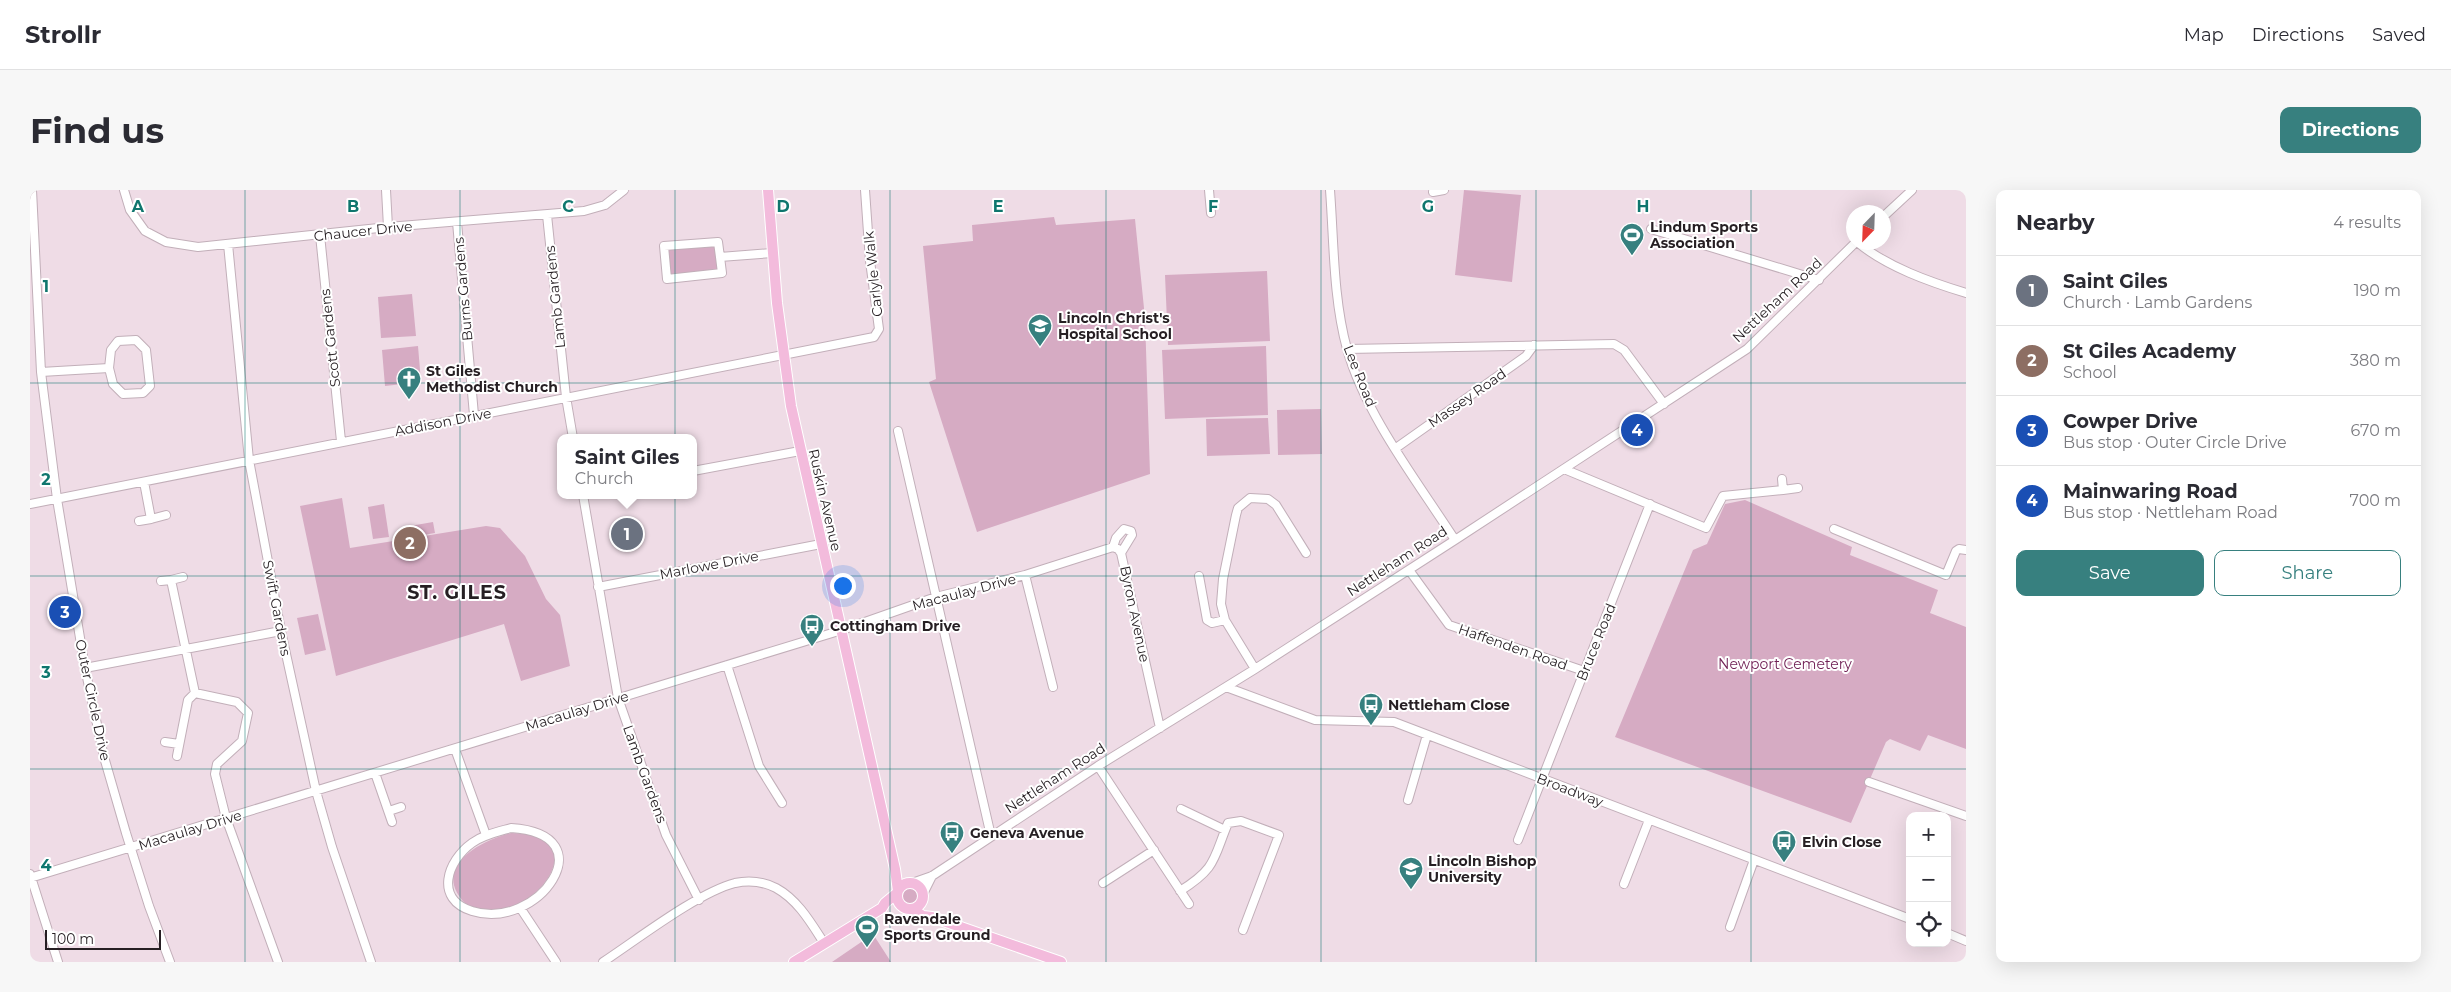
<!DOCTYPE html>
<meta charset="utf-8">
<style>
:root{--surface:#fff;--page:#f7f7f7;--text:#2b2b33;--muted:#7c7c81;--line:#e1e1e2;--accent:#37807f}
body{margin:0;font-family:Montserrat,sans-serif;background:var(--page);color:var(--text)}
.controls{position:absolute;right:15px;bottom:15px;display:grid;overflow:hidden;border-radius:10px;box-shadow:0 5px 20px #0002}
.controls button{width:45px;height:45px;display:grid;place-items:center;padding:0;border:0;border-bottom:1px solid var(--line);background:var(--surface);color:var(--text);font:25px sans-serif}
.compass{position:absolute;left:1816px;top:15px;width:45px;height:45px;border-radius:50%;background:var(--surface);box-shadow:0 5px 20px #0002;rotate:203deg}
.scale{position:absolute;left:15px;bottom:12px;width:116px;box-sizing:border-box;padding-left:5px;border:2px solid #261f23;border-top:0;font-size:14px;line-height:18px;white-space:nowrap;color:#261f23;-webkit-text-stroke:4px #fff;paint-order:stroke}
.you{position:absolute;left:812px;top:395px;width:18px;height:18px;margin:-12px;border:4px solid #fff;border-radius:50%;background:#1a73e8;box-shadow:0 0 0 8px #1a73e833}
.badge{display:grid;place-items:center;width:32px;height:32px;border-radius:50%;background:var(--accent);color:#fff;font-size:16px;font-weight:700}
.pin{position:absolute;translate:-50% -50%;border:2px solid #fff;box-shadow:0 1px 5px #0006}
.popup{position:absolute;left:527px;top:244px;width:140px;height:65px;box-sizing:border-box;display:grid;place-content:center;border-radius:10px;background:var(--surface);filter:drop-shadow(0 1px 4px #0005);font-size:16px;white-space:nowrap;color:var(--muted)}
.popup b{font-size:19px;color:var(--text)}
.popup::after{content:'';position:absolute;left:50%;top:100%;margin-left:-10px;border:10px solid transparent;border-top-color:var(--surface)}
.list{margin:0;padding:0;list-style:none}
h2{display:flex;justify-content:space-between;align-items:center;height:65px;margin:0;padding:0 20px;font-size:21px}
h2 small{font-size:16px;font-weight:400;color:var(--muted)}
.list li{display:grid;grid-template-columns:32px 1fr auto;gap:15px;align-items:center;box-sizing:border-box;height:70px;padding:0 20px;border-top:1px solid var(--line)}
.list b{display:block;font-size:19px;white-space:nowrap}
.list p{margin:0;font-size:16px;white-space:nowrap;color:var(--muted)}
.list em{font-size:16px;font-style:normal;color:var(--muted)}
.actions{display:flex;gap:10px;padding:15px 20px}
.actions a{flex:1;padding:11px 0;border:1px solid var(--accent);border-radius:10px;text-align:center;font-size:18px;color:var(--accent)}
.actions .main{background:var(--accent);color:#fff}
.icon{flex:none;width:28px;height:28px;fill:none;stroke:currentColor;stroke-width:2;stroke-linecap:round;stroke-linejoin:round}
.map{position:relative;flex:none;width:1936px;height:772px;overflow:hidden;border-radius:10px}
header{display:flex;align-items:center;gap:30px;box-sizing:border-box;height:70px;padding:0 25px;background:var(--surface);border-bottom:1px solid var(--line)}
header strong{font-size:24px}
nav{display:flex;gap:28px;margin-inline-start:auto;font-size:18px}
.intro{display:flex;align-items:center;justify-content:space-between;box-sizing:border-box;height:120px;padding:0 30px}
h1{margin:0;font-size:35px}
.button{padding:12px 22px;border-radius:10px;background:var(--accent);color:#fff;font-size:18px;font-weight:700}
main{display:flex;gap:30px;padding:0 30px}
aside{flex:1;background:var(--surface);border-radius:10px;box-shadow:0 5px 20px #0002}
.map>svg:first-child{display:block}
</style>
<header>
<strong>Strollr</strong>
<nav><a>Map</a><a>Directions</a><a>Saved</a></nav>
</header>
<div class="intro"><h1>Find us</h1><a class="button">Directions</a></div>
<main>
<div class="map">
<svg width="1936" height="772" viewBox="0 0 1936 772">
<rect width="100%" height="100%" fill="#efdce6"/>
<path fill="#d6abc3" d="M 1434,0 L 1491,5 L 1482,92 L 1425,85 Z
M 1024,27 L 1026,35 L 1105,29 L 1115,128 L 1120,284 L 947,342 L 899,192 L 906,189 L 893,56 L 943,51 L 942,35 Z
M 688,52 L 692,83 L 637,89 L 634,56 Z
M 1237,81 L 1240,151 L 1138,155 L 1135,85 Z
M 382,104 L 386,146 L 351,148 L 348,107 Z
M 388,156 L 391,192 L 355,196 L 352,160 Z
M 1236,156 L 1238,225 L 1135,229 L 1132,160 Z
M 1291,219 L 1292,264 L 1248,265 L 1247,220 Z
M 1238,228 L 1240,264 L 1177,266 L 1176,229 Z
M 312,308 L 320,358 L 456,336 L 470,338 L 495,366 L 516,409 L 530,425 L 540,476 L 491,491 L 474,434 L 306,486 L 270,316 Z
M 1715,310 L 1822,357 L 1820,365 L 1908,400 L 1900,423 L 1936,437 L 1936,559 L 1898,545 L 1890,561 L 1860,549 L 1856,552 L 1821,633 L 1585,547 L 1663,360 L 1677,354 L 1695,314 Z
M 354,314 L 359,347 L 343,349 L 338,317 Z
M 403,332 L 405,343 L 382,347 L 380,336 Z
M 288,424 L 296,460 L 275,465 L 267,428 Z
M 481,643 C 559,643 518,712 469,721 C 460,722 448,719 439,717 C 398,680 446,652 481,643 Z
M871 706a9 9 0 1 1 18 0a9 9 0 1 1-18 0Z
M 843,744 L 861,772 L 802,772 Z"/>
<g fill="none" stroke-linecap="round" stroke-linejoin="round">
<defs>
<path id="minor" d="M 2,0 L 11,182 L 27,309 L 55,478 L 74,567 L 96,643 L 119,716 L 140,772
M 94,0 L 100,20 L 115,41 L 136,52 L 168,57 L 358,37 L 554,21 L 575,15 L 594,0
M 356,0 L 358,37
M 1179,0 L 1181,23
M 1300,0 C 1304,52 1303,108 1317,159 C 1336,226 1387,291 1425,350
M 1403,2 L 1414,0
M 517,25 L 536,207 L 543,248
M 1854,26 L 1882,0
M 427,32 L 444,225
M 1621,39 L 1789,90
M 290,45 L 311,251
M 1827,52 C 1857,77 1900,92 1936,103
M 198,54 L 219,270 L 251,441 L 286,601 L 302,657 L 341,772
M 690,67 L 692,83 L 637,89 L 634,56 L 688,52 L 690,67 L 742,63
M 1317,159 L 1584,154 L 1594,160 L 1634,214
M 11,182 L 79,178 L 81,160 L 88,151 L 106,150 L 116,160 L 120,196 L 113,203 L 93,204 L 83,194 L 79,178
M 868,241 L 961,646
M 1366,258 L 1496,166 L 1504,155
M 1534,279 L 1676,338 L 1693,306 L 1753,300 L 1752,289
M 663,281 L 770,261
M 114,292 L 121,329 L 136,325
M 1753,300 L 1768,298
M 553,305 L 588,508 L 636,645 L 669,710
M 0,314 L 844,147 L 849,139 L 840,71 L 835,0
M 109,331 L 121,329
M 1804,339 L 1916,385 L 1926,361 L 1929,359 L 1936,360
M 1083,357 L 1086,348 L 1094,339 L 1101,341 L 1102,345 L 1091,363 L 1130,538
M 1379,380 L 1419,435 L 1554,481
M 995,385 L 1023,497
M 1169,386 L 1177,430 L 1182,433 L 1195,430
M 141,390 L 153,387
M 131,391 L 141,390 L 165,503 L 207,512 L 218,523 L 212,551 L 187,574 L 185,584 L 196,628 L 248,772
M 568,397 L 791,354
M 697,475 L 729,576 L 752,613
M 55,478 L 251,441
M 1225,479 L 1195,430 L 1191,414 L 1193,389 L 1206,325 L 1208,318 L 1220,308 L 1238,309 L 1246,315 L 1276,363
M 1196,497 L 1285,530 L 1364,532 L 1880,729
M 135,552 L 149,554
M 425,559 L 456,645
M 147,566 L 158,510 L 165,503
M 1068,576 L 1159,714
M 345,583 L 362,632
M 1839,592 L 1936,626
M 1378,610 L 1397,545
M 1151,619 L 1195,640
M 359,621 L 371,617
M 481,638 C 578,644 508,742 442,721 C 404,709 417,671 442,653 C 453,645 467,642 481,638 Z
M 1488,650 L 1620,314
M 0,684 L 28,772
M 0,688 L 812,440 L 906,407 L 995,385 L 1083,357 L 1088,359 L 1091,363
M 882,693 L 902,686 L 1068,576 L 1225,479 L 1425,350 L 1717,159 L 1826,52
M 1073,693 L 1124,660
M 1594,694 L 1619,630
M 1150,701 C 1187,678 1183,669 1198,633 L 1211,631 L 1249,645 L 1213,740
M 893,704 L 902,686
M 491,719 L 526,772
M 1700,737 L 1724,670
M 1917,743 L 1936,751
M 573,772 C 608,749 667,703 705,693 C 719,690 734,692 746,698 C 768,710 781,733 794,753"/>
<path id="major" d="M 738,0 L 747,113 L 761,216 L 865,679 L 868,701
M867 706a13 13 0 1 1 26 0a13 13 0 1 1-26 0Z
M 882,719 L 893,726 L 902,727 L 1031,772
M 764,772 L 852,718 L 855,713 L 867,703"/>
</defs>
<use href="#minor" stroke="#c2afb9" stroke-width="10"/>
<use href="#major" stroke="#fff" stroke-width="12"/>
<use href="#minor" stroke="#fff" stroke-width="8"/>
<use href="#major" stroke="#f3bbdc" stroke-width="10"/>
</g>
<path fill="none" stroke="#0f766e" stroke-width="1" stroke-opacity="0.55" d="M 215,0 L 215,772M 430,0 L 430,772M 645,0 L 645,772M 860,0 L 860,772M 1076,0 L 1076,772M 1291,0 L 1291,772M 1506,0 L 1506,772M 1721,0 L 1721,772M 0,193 L 1936,193M 0,386 L 1936,386M 0,579 L 1936,579"/>
<defs>
<symbol id="stadium-pin" viewBox="-11 -11 22 30"><path d="M0 17L-7.5 6A9.5 9.5 0 1 1 7.5 6Z" fill="#37807f" stroke="#fff"/><path d="M0-5a6.5 5 0 1 0 0 10a6.5 5 0 1 0 0-10ZM-3.5-1.8h7v3.6h-7Z" fill="#fff"/></symbol>
<symbol id="school-pin" viewBox="-11 -11 22 30"><path d="M0 17L-7.5 6A9.5 9.5 0 1 1 7.5 6Z" fill="#37807f" stroke="#fff"/><path d="M0-5L7-2L0 1L-7-2ZM-4 1L0 2.5L4 1V4Q0 6-4 4Z" fill="#fff"/></symbol>
<symbol id="church-pin" viewBox="-11 -11 22 30"><path d="M0 17L-7.5 6A9.5 9.5 0 1 1 7.5 6Z" fill="#37807f" stroke="#fff"/><path d="M-1.2-6h2.4v3.5h3.3v2.4h-3.3V6h-2.4V-.1h-3.3v-2.4h3.3Z" fill="#fff"/></symbol>
<symbol id="bus-pin" viewBox="-11 -11 22 30"><path d="M0 17L-7.5 6A9.5 9.5 0 1 1 7.5 6Z" fill="#37807f" stroke="#fff"/><path d="M-5-6H5V4H4V6H2V4H-2V6H-4V4H-5ZM-3.5-4V0h7V-4ZM-3.5 1.2v1.5H-2V1.2ZM2 1.2v1.5H3.5V1.2Z" fill="#fff"/></symbol>
<symbol id="university-pin" viewBox="-11 -11 22 30"><path d="M0 17L-7.5 6A9.5 9.5 0 1 1 7.5 6Z" fill="#37807f" stroke="#fff"/><path d="M0-5L7-2L0 1L-7-2ZM-4 1L0 2.5L4 1V4Q0 6-4 4Z" fill="#fff"/></symbol>
</defs>
<g fill-rule="evenodd">
<use href="#stadium-pin" x="1588" y="31" width="28" height="38"/>
<use href="#school-pin" x="996" y="122" width="28" height="38"/>
<use href="#church-pin" x="365" y="175" width="28" height="38"/>
<use href="#bus-pin" x="768" y="422" width="28" height="38"/>
<use href="#bus-pin" x="1327" y="501" width="28" height="38"/>
<use href="#bus-pin" x="908" y="629" width="28" height="38"/>
<use href="#bus-pin" x="1740" y="638" width="28" height="38"/>
<use href="#university-pin" x="1367" y="665" width="28" height="38"/>
<use href="#stadium-pin" x="823" y="723" width="28" height="38"/>
</g>
<g text-anchor="middle" dominant-baseline="central" stroke-width="4" stroke-linejoin="round" paint-order="stroke">
<g font-size="14" font-weight="bold" fill="#261f23" stroke="#fff" text-anchor="start">
<text x="1620" y="37">Lindum Sports<tspan x="1620" dy="16">Association</tspan></text>
<text x="1028" y="128">Lincoln Christ's<tspan x="1028" dy="16">Hospital School</tspan></text>
<text x="396" y="181">St Giles<tspan x="396" dy="16">Methodist Church</tspan></text>
<text x="800" y="436">Cottingham Drive</text>
<text x="1358" y="515">Nettleham Close</text>
<text x="940" y="643">Geneva Avenue</text>
<text x="1772" y="652">Elvin Close</text>
<text x="1398" y="671">Lincoln Bishop<tspan x="1398" dy="16">University</tspan></text>
<text x="854" y="729">Ravendale<tspan x="854" dy="16">Sports Ground</tspan></text>
</g>
<g font-size="14" fill="#261f23" stroke="#fff">
<text transform="translate(333 41) rotate(-6)">Chaucer Drive</text>
<text transform="translate(843 84) rotate(-96)">Carlyle Walk</text>
<text transform="translate(433 99) rotate(-95)">Burns Gardens</text>
<text transform="translate(525 107) rotate(-96)">Lamb Gardens</text>
<text transform="translate(1747 110) rotate(-43)">Nettleham Road</text>
<text transform="translate(300 148) rotate(-96)">Scott Gardens</text>
<text transform="translate(1330 186) rotate(68)">Lee Road</text>
<text transform="translate(1437 208) rotate(-35)">Massey Road</text>
<text transform="translate(413 232) rotate(-11)">Addison Drive</text>
<text transform="translate(795 310) rotate(77)">Ruskin Avenue</text>
<text transform="translate(1367 371) rotate(-33)">Nettleham Road</text>
<text transform="translate(679 375) rotate(-11)">Marlowe Drive</text>
<text transform="translate(934 402) rotate(-15)">Macaulay Drive</text>
<text transform="translate(247 418) rotate(79)">Swift Gardens</text>
<text transform="translate(1105 424) rotate(78)">Byron Avenue</text>
<text transform="translate(1566 452) rotate(-68)">Bruce Road</text>
<text transform="translate(1483 457) rotate(19)">Haffenden Road</text>
<text transform="translate(63 510) rotate(78)">Outer Circle Drive</text>
<text transform="translate(547 521) rotate(-17)">Macaulay Drive</text>
<text transform="translate(615 584) rotate(70)">Lamb Gardens</text>
<text transform="translate(1025 588) rotate(-33)">Nettleham Road</text>
<text transform="translate(1540 600) rotate(21)">Broadway</text>
<text transform="translate(160 640) rotate(-17)">Macaulay Drive</text>
</g>
<g font-size="14" fill="#722357" stroke="#fff">
<text x="1755" y="474">Newport Cemetery</text>
</g>
<g font-size="19" font-weight="bold" letter-spacing="1" fill="#261f23" stroke="#fff">
<text x="427" y="402">ST. GILES</text>
</g>
</g>
<g font-size="16" text-anchor="middle" font-weight="bold" fill="#0f766e" stroke="#fff" stroke-width="4" stroke-linejoin="round" paint-order="stroke">
<text x="108" y="22">A</text>
<text x="323" y="22">B</text>
<text x="538" y="22">C</text>
<text x="753" y="22">D</text>
<text x="968" y="22">E</text>
<text x="1183" y="22">F</text>
<text x="1398" y="22">G</text>
<text x="1613" y="22">H</text>
<text x="16" y="102">1</text>
<text x="16" y="295">2</text>
<text x="16" y="488">3</text>
<text x="16" y="681">4</text>
</g>
</svg>
<div class="controls">
<button>+</button>
<button>−</button>
<button><svg class="icon" aria-label="locate" viewBox="0 0 24 24"><circle cx="12" cy="12" r="6"/><path d="M12 2v4M12 18v4M2 12h4M18 12h4"/></svg></button>
</div>
<svg class="compass" viewBox="-18 -18 36 36"><path d="M0-13l5 13h-10z" fill="#e53935"/><path d="M0 13l5-13h-10z" fill="#7c7c81"/></svg>
<div class="scale">100 m</div>
<div class="you"></div>
<div class="pin badge" style="left:597px;top:344px;background:#6b7280">1</div>
<div class="popup"><b>Saint Giles</b>Church</div>
<div class="pin badge" style="left:380px;top:353px;background:#8d6e63">2</div>
<div class="pin badge" style="left:35px;top:422px;background:#1a4fb4">3</div>
<div class="pin badge" style="left:1607px;top:240px;background:#1a4fb4">4</div>
</div>
<aside>
<h2>Nearby<small>4 results</small></h2>
<ul class="list">
<li><span class="badge" style="background:#6b7280">1</span><div><b>Saint Giles</b><p>Church · Lamb Gardens</p></div><em>190 m</em></li>
<li><span class="badge" style="background:#8d6e63">2</span><div><b>St Giles Academy</b><p>School</p></div><em>380 m</em></li>
<li><span class="badge" style="background:#1a4fb4">3</span><div><b>Cowper Drive</b><p>Bus stop · Outer Circle Drive</p></div><em>670 m</em></li>
<li><span class="badge" style="background:#1a4fb4">4</span><div><b>Mainwaring Road</b><p>Bus stop · Nettleham Road</p></div><em>700 m</em></li>
</ul>
<div class="actions"><a class="main">Save</a><a>Share</a></div>
</aside>
</main>
